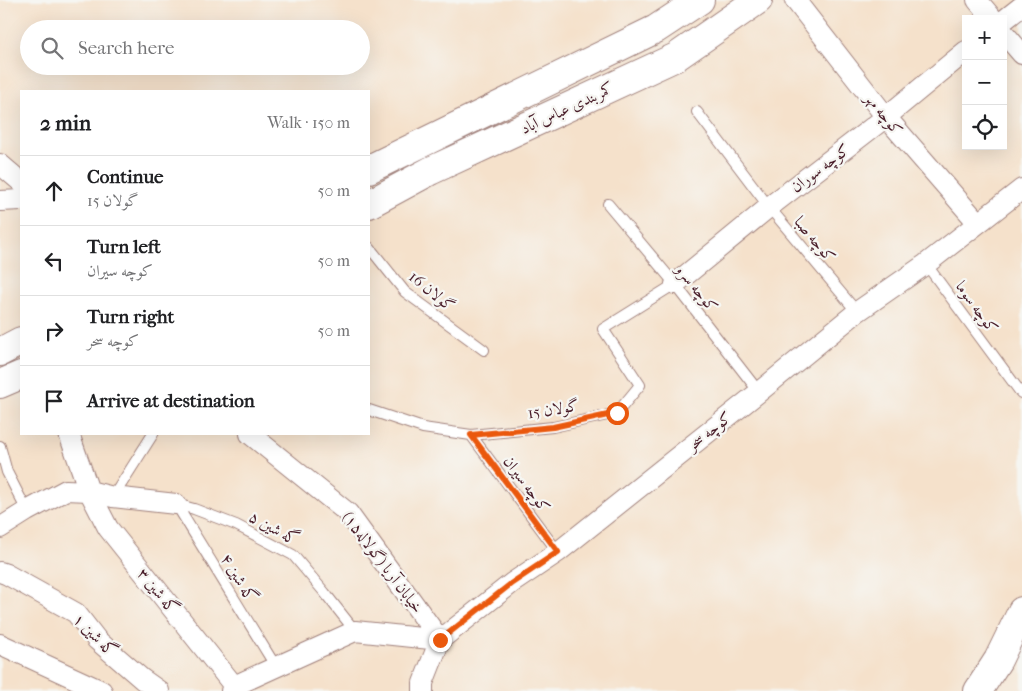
<!DOCTYPE html>
<meta charset="utf-8">
<style>
:root{--surface:#fff;--page:#f6f6f6;--text:#202124;--muted:#757577;--line:#e0e0e0}
body{margin:0;font-family:"IM FELL French Canon",Amiri,serif;background:var(--page);color:var(--text)}
.controls{position:absolute;right:15px;top:15px;display:grid;overflow:hidden;border-radius:0px;box-shadow:0 5px 20px #0002}
.controls button{width:45px;height:45px;display:grid;place-items:center;padding:0;border:0;border-bottom:1px solid var(--line);background:var(--surface);color:var(--text);font:25px sans-serif}
.stop{position:absolute;width:15px;height:15px;margin:-11px;border:4px solid #ea580c;border-radius:50%;background:#fff}
.stop.end{background:#ea580c;border-color:#fff;box-shadow:0 1px 5px #0008}
.list{margin:0;padding:0;list-style:none}
h2{display:flex;justify-content:space-between;align-items:center;height:65px;margin:0;padding:0 20px;font-size:21px}
h2 small{font-size:16px;font-weight:400;color:var(--muted)}
.list li{display:grid;grid-template-columns:32px 1fr auto;gap:15px;align-items:center;box-sizing:border-box;height:70px;padding:0 20px;border-top:1px solid var(--line)}
.list b{display:block;font-size:19px;white-space:nowrap}
.list p{margin:0;font-size:16px;white-space:nowrap;color:var(--muted)}
.list em{font-size:16px;font-style:normal;color:var(--muted)}
.icon{flex:none;width:28px;height:28px;fill:none;stroke:currentColor;stroke-width:2;stroke-linecap:round;stroke-linejoin:round}
.map{position:relative;flex:none;width:1022px;height:691px;overflow:hidden}
.search{position:absolute;background:var(--surface);box-shadow:0 5px 20px #0002;left:20px;top:20px;width:350px;height:55px;display:flex;align-items:center;gap:12px;box-sizing:border-box;padding:0 18px;border-radius:28px;color:var(--muted);font-size:19px}
.panel{position:absolute;background:var(--surface);box-shadow:0 5px 20px #0002;left:20px;top:90px;width:350px;height:345px;border-radius:0px}
.map>svg:first-child{display:block}
</style>
<div class="map">
<svg width="1022" height="691" viewBox="0 0 1022 691">
<rect width="100%" height="100%" fill="#f6f6f2"/>
<filter id="ink" filterUnits="userSpaceOnUse"><feTurbulence type="fractalNoise" baseFrequency=".02" numOctaves="2"/><feDisplacementMap in="SourceGraphic" scale="10" xChannelSelector="R" yChannelSelector="G"/><feConvolveMatrix kernelMatrix="1 2 1 2 8 2 1 2 1" color-interpolation-filters="sRGB"/></filter>
<filter id="wash" filterUnits="userSpaceOnUse"><feTurbulence type="fractalNoise" baseFrequency=".0096" numOctaves="4" result="noise"/><feDisplacementMap in="SourceGraphic" scale="20" xChannelSelector="R" yChannelSelector="G"/><feGaussianBlur stdDeviation="1.12" result="paint"/><feColorMatrix in="noise" values="0 0 0 0 0 0 0 0 0 0 0 0 0 0 0 0 0 1.4 0 .05"/><feComposite in="paint" operator="in"/></filter>
<g filter="url(#wash)">
<rect width="100%" height="100%" fill="#f5e1cb"/>
</g>
<g filter="url(#ink)">
<g fill="none" stroke-linecap="round" stroke-linejoin="round">
<defs>
<path id="lane" d="M 697,112 L 769,207 L 857,312
M 608,204 L 675,284 L 759,392
M 369,247 L 405,292 L 484,350
M 926,264 L 1021,393
M 369,410 L 423,428 L 471,435 L 553,427 L 617,413 L 640,385 L 603,329 L 675,284
M 471,435 L 558,552
M 0,446 L 7,472 L 27,511
M 113,497 L 153,434
M 176,504 L 194,509 L 236,525 L 293,555 L 325,593 L 355,631
M 176,504 L 276,667"/>
<path id="street" d="M 795,0 L 886,117 L 978,223
M 977,0 L 993,19
M 1003,21 L 1022,6
M 1003,32 L 1022,54
M 0,164 L 21,182
M 0,201 L 21,200
M 675,284 L 769,207 L 886,117 L 966,51
M 69,434 L 89,491 L 108,528 L 234,686
M 250,434 L 348,513 L 440,640
M 0,528 L 27,511 L 66,490 L 89,491 L 113,497 L 176,504
M 0,572 L 6,574 L 76,613 L 97,640 L 142,679 L 159,691
M 0,644 L 102,691
M 231,691 L 234,686 L 355,631 L 440,640
M 423,691 L 423,683 L 440,640 L 512,583 L 558,552 L 759,392 L 857,312 L 926,264 L 1022,189"/>
<path id="secondary" d="M 369,169 L 656,29 L 700,0
M 369,204 L 430,171 L 676,57 L 758,0
M 0,352 L 21,341
M 0,384 L 21,375"/>
<path id="highway" d="M 978,691 L 998,660 L 1022,611"/>
</defs>
<use href="#lane" stroke="#a0807b" stroke-width="12"/>
<use href="#street" stroke="#a0807b" stroke-width="22"/>
<use href="#secondary" stroke="#a0807b" stroke-width="30"/>
<use href="#highway" stroke="#a0807b" stroke-width="30"/>
<use href="#lane" stroke="#fff" stroke-width="10"/>
<use href="#street" stroke="#fff" stroke-width="20"/>
<use href="#secondary" stroke="#fff" stroke-width="28"/>
<use href="#highway" stroke="#fff" stroke-width="28"/>
</g>
</g>
<g fill="none" stroke-linecap="round" stroke-linejoin="round" filter="url(#ink)">
<path stroke="#ea580c" stroke-width="6" d="M 440,640 L 512,583 L 558,552 L 471,435 L 553,427 L 617,413"/>
</g>
<g text-anchor="middle" dominant-baseline="central" stroke-width="4.5" stroke-linejoin="round" paint-order="stroke">
<g font-size="16" fill="#4a1f2b" stroke="#f6f6f2">
<text transform="translate(567 108) rotate(-25)">کمربندی عباس آباد</text>
<text transform="translate(884 114) rotate(51)">کوچه مهر</text>
<text transform="translate(820 168) rotate(-37)">کوچه سوران</text>
<text transform="translate(815 239) rotate(50)">کوچه صبا</text>
<text transform="translate(697 288) rotate(51)">کوچه سرو</text>
<text transform="translate(432 291) rotate(39)">گولان 16</text>
<text transform="translate(977 307) rotate(54)">کوچه سوما</text>
<text transform="translate(553 409) rotate(-9)">گولان 15</text>
<text transform="translate(709 431) rotate(-38)">کوچه سحر</text>
<text transform="translate(527 484) rotate(53)">کوچه سیران</text>
<text transform="translate(274 528) rotate(29)">گه شین ۵</text>
<text transform="translate(383 562) rotate(53)">خیابان آریا (گولاله۱۵)</text>
<text transform="translate(239 578) rotate(59)">گه شین ۴</text>
<text transform="translate(158 591) rotate(51)">گه شین ۳</text>
<text transform="translate(95 635) rotate(45)">گه شین ۱</text>
</g>
</g>
</svg>
<div class="controls">
<button>+</button>
<button>−</button>
<button><svg class="icon" aria-label="locate" viewBox="0 0 24 24"><circle cx="12" cy="12" r="6"/><path d="M12 2v4M12 18v4M2 12h4M18 12h4"/></svg></button>
</div>
<div class="stop" style="left:617px;top:413px"></div>
<div class="stop end" style="left:440px;top:640px"></div>
<div class="search"><svg class="icon" aria-label="search" viewBox="0 0 24 24"><circle cx="10" cy="10" r="6"/><path d="M15 15l6 6"/></svg>Search here</div>
<section class="panel">
<h2>2 min<small>Walk · 150 m</small></h2>
<ul class="list">
<li><svg class="icon" aria-label="ahead" viewBox="0 0 24 24"><path d="M12 20V5M6 11l6-6 6 6"/></svg><div><b>Continue</b><p>گولان 15</p></div><em>50 m</em></li>
<li><svg class="icon" aria-label="left" viewBox="0 0 24 24"><path d="M17 20v-9H6M10 6l-5 5 5 5"/></svg><div><b>Turn left</b><p>کوچه سیران</p></div><em>50 m</em></li>
<li><svg class="icon" aria-label="right" viewBox="0 0 24 24"><path d="M7 20v-9h11M14 6l5 5-5 5"/></svg><div><b>Turn right</b><p>کوچه سحر</p></div><em>50 m</em></li>
<li><svg class="icon" aria-label="arrive" viewBox="0 0 24 24"><path d="M6 21V4h12l-3 4 3 4H6"/></svg><div><b>Arrive at destination</b></div></li>
</ul>
</section>
</div>
